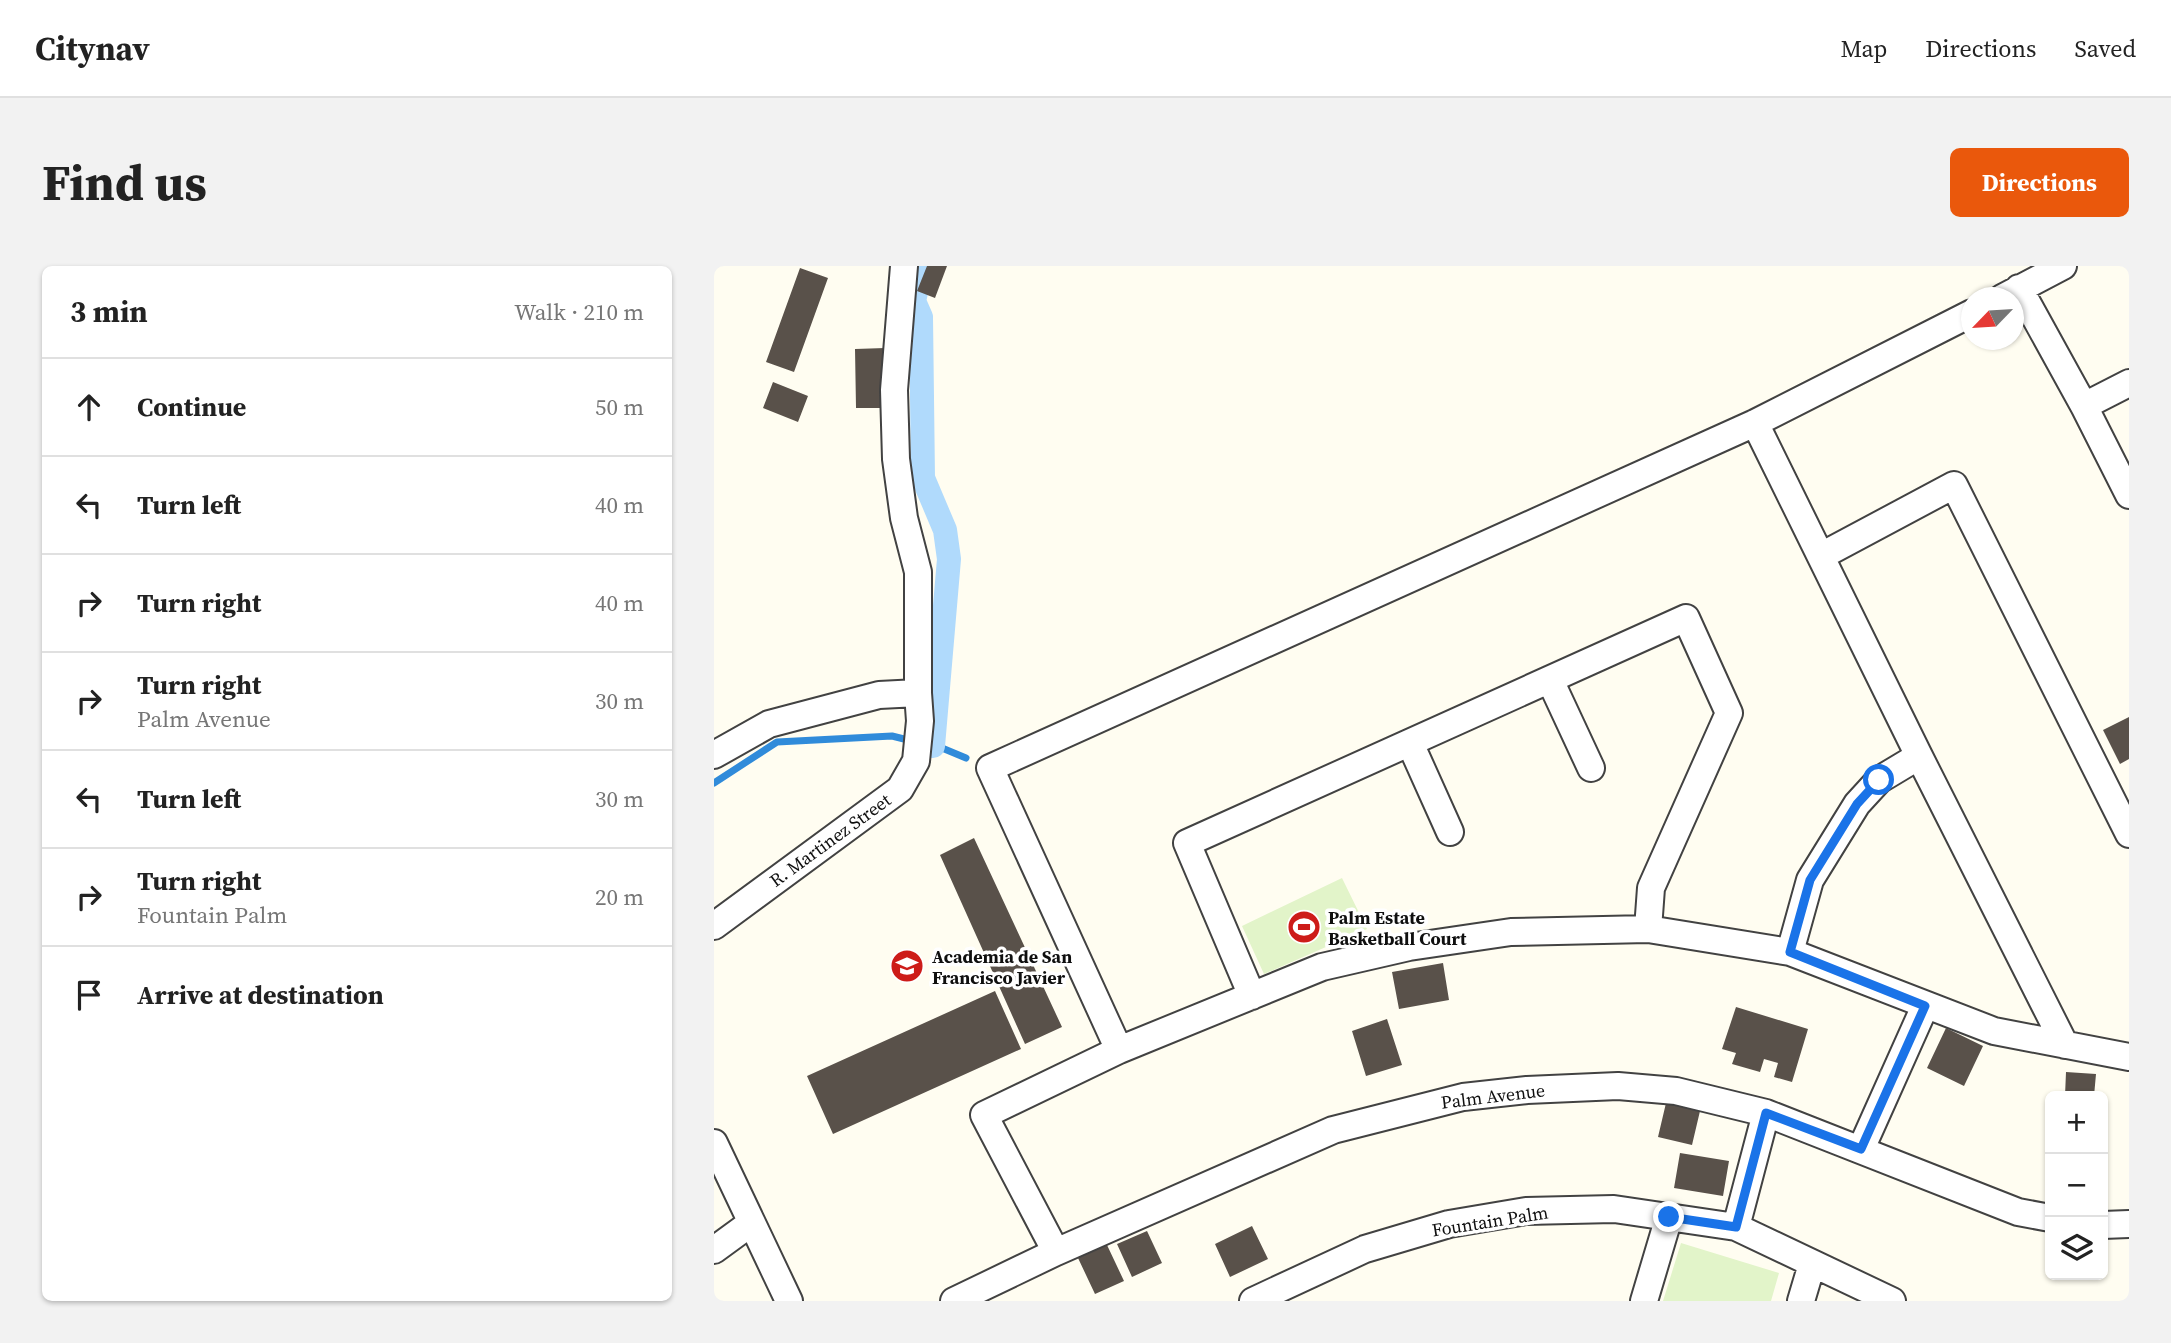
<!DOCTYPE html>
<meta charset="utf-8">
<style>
:root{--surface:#fff;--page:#f2f2f2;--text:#222;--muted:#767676;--line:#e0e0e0;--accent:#ea580c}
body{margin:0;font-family:"Source Serif 4",serif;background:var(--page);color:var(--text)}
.controls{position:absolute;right:21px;bottom:21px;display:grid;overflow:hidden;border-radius:10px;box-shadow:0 2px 5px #0004}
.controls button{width:63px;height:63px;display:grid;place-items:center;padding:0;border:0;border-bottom:2px solid var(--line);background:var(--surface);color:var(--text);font:35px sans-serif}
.compass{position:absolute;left:1247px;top:21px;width:63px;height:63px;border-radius:50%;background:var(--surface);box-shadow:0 2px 5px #0004;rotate:245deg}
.stop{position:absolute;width:21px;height:21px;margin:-16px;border:5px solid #1a73e8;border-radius:50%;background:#fff}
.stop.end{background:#1a73e8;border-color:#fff;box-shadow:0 2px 7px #0008}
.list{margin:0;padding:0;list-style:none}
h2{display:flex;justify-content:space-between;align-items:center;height:91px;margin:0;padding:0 28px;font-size:30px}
h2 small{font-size:23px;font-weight:400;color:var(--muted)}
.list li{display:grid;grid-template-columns:46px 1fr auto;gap:21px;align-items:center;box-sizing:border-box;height:98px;padding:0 28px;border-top:2px solid var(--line)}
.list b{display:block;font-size:26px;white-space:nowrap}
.list p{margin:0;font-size:23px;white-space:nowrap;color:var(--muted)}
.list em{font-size:23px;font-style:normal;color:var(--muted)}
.icon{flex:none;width:38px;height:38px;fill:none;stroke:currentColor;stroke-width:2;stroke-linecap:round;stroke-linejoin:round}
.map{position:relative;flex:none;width:1415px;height:1035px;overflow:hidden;border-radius:10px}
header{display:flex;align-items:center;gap:42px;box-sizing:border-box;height:98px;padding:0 35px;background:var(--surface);border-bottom:2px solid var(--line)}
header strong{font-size:33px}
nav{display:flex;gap:38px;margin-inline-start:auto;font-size:24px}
.intro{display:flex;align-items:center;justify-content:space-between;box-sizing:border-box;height:168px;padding:0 42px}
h1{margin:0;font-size:49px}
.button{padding:18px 32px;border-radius:10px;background:var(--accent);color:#fff;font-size:24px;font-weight:700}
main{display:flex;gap:42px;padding:0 42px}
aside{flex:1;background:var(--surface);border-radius:10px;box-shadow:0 2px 5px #0004}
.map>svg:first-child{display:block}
</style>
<header>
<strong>Citynav</strong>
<nav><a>Map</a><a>Directions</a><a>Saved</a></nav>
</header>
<div class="intro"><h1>Find us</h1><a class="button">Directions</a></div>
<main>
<aside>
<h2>3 min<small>Walk · 210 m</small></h2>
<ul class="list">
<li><svg class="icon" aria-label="ahead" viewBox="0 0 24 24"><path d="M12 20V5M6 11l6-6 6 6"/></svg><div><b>Continue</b></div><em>50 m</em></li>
<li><svg class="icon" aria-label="left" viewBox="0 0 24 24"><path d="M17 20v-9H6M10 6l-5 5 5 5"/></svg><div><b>Turn left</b></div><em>40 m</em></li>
<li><svg class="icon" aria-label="right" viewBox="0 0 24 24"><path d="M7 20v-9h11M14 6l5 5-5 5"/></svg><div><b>Turn right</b></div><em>40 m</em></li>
<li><svg class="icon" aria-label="right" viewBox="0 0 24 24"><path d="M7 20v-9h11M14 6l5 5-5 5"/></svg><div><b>Turn right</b><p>Palm Avenue</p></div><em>30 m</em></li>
<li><svg class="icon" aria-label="left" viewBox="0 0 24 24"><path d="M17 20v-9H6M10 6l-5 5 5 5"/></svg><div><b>Turn left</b></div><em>30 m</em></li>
<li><svg class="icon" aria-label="right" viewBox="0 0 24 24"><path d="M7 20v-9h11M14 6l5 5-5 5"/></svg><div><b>Turn right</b><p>Fountain Palm</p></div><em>20 m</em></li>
<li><svg class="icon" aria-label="arrive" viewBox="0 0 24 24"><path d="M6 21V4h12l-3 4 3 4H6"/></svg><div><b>Arrive at destination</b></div></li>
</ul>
</aside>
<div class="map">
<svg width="1415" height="1035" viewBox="0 0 1415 1035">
<rect width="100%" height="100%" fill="#fffdf1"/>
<path fill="#e2f4c9" d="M 628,612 L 653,663 L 550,708 L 528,660 Z
M 967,977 L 1065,1007 L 1057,1035 L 949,1035 Z"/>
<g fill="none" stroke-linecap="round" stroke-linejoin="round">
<path stroke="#308bda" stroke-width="7" d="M 210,478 L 228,482 L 252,492
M 0,517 L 63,476 L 178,470 L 190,473"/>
<path stroke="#b0dafc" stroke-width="24" d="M 208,0 L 200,35 L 207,51 L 209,212 L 231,264 L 235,293 L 219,480"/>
</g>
<path fill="#59514a" d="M 213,0 L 233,0 L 221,32 L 203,25 Z
M 86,2 L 114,12 L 80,106 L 52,96 Z
M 171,82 L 172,142 L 142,142 L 141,83 Z
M 59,116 L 94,130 L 84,156 L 49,142 Z
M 1415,451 L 1415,493 L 1406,498 L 1389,464 Z
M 260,572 L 348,761 L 311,778 L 226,589 Z
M 729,697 L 735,734 L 685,743 L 678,706 Z
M 281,725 L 307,783 L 119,868 L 93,810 Z
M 1022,741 L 1094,763 L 1078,816 L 1060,811 L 1064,797 L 1050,793 L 1046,806 L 1018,798 L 1022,787 L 1008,783 Z
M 673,753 L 688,799 L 652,810 L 638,765 Z
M 1232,762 L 1269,780 L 1250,820 L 1213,802 Z
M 1352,806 L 1382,808 L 1380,830 L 1351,830 Z
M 952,837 L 986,845 L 978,879 L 944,871 Z
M 966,887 L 1015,895 L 1009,930 L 960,922 Z
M 538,960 L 554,993 L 516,1011 L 501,978 Z
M 433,965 L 448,997 L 418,1011 L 403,978 Z
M 393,979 L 410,1015 L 381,1028 L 364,992 Z"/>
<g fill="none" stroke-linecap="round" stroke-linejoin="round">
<defs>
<path id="minor" d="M 1305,22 L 1370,140 L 1415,229
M 1288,32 L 1349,0
M 1370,140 L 1415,117
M 1041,157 L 1205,490 L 1351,779
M 1107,290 L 1240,219 L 1415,568
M 836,414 L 877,502
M 696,477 L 736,566
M 0,489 L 55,458 L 165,429 L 204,427 L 204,306 L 190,252 L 182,193 L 180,124 L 190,0
M 0,660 L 186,523 L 202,495 L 206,455 L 204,427
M 1076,686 L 1096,614 L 1143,538 L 1165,514 L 1205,490
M 538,730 L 473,577 L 972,352 L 1015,447 L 937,622 L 934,663
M 405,784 L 276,502 L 1041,157 L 1258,47
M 0,877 L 75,1035
M 1147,883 L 1211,740
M 1389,959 L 1415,958
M 1022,961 L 1052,847
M 0,984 L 37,957
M 342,986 L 270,849 L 405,784 L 608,701 L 695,681 L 797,666 L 934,663 L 1076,686 L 1280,765 L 1415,791
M 240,1035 L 342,986 L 619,864 L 749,831 L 813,824 L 904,820 L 962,825 L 1052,847 L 1304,946 L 1336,952
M 539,1035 L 651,983 L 735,958 L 812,945 L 900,943 L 1022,961 L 1178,1035
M 930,1035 L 955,951
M 1087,1035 L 1098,998"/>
</defs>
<use href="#minor" stroke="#424242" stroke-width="30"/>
<use href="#minor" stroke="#fff" stroke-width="26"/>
</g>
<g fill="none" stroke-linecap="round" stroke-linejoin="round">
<path stroke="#1a73e8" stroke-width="9" d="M 955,951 L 1022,961 L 1052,847 L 1147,883 L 1211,740 L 1076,686 L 1096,614 L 1143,538 L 1165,514"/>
</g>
<defs>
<symbol id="stadium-disc" viewBox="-11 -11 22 22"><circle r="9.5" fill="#cd1c19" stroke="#fff"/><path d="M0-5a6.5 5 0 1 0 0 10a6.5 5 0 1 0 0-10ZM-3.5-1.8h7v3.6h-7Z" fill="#fff"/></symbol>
<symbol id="school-disc" viewBox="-11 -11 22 22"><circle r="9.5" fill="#cd1c19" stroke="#fff"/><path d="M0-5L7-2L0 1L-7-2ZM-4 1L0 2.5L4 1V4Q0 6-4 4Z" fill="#fff"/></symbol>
</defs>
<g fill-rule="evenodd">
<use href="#stadium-disc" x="571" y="642" width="38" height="38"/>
<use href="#school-disc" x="174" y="681" width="38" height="38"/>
</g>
<g text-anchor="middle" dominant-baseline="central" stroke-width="7" stroke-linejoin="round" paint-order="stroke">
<g font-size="18" fill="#0f0f0f" stroke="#fff">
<text transform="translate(116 574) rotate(-36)">R. Martinez Street</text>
<text transform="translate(779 830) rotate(-7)">Palm Avenue</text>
<text transform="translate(776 955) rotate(-9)">Fountain Palm</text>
</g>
<g font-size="18" font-weight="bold" fill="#0f0f0f" stroke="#fff" text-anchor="start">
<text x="614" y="651">Palm Estate<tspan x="614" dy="21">Basketball Court</tspan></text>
<text x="218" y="690">Academia de San<tspan x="218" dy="21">Francisco Javier</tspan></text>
</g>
</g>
</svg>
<div class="controls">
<button>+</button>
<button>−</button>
<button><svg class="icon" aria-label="layers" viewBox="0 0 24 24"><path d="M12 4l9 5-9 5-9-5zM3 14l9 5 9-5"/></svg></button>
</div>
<svg class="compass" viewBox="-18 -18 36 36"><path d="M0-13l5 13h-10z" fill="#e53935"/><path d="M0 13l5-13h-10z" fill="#767676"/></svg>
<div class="stop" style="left:1165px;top:514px"></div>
<div class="stop end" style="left:955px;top:951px"></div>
</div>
</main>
